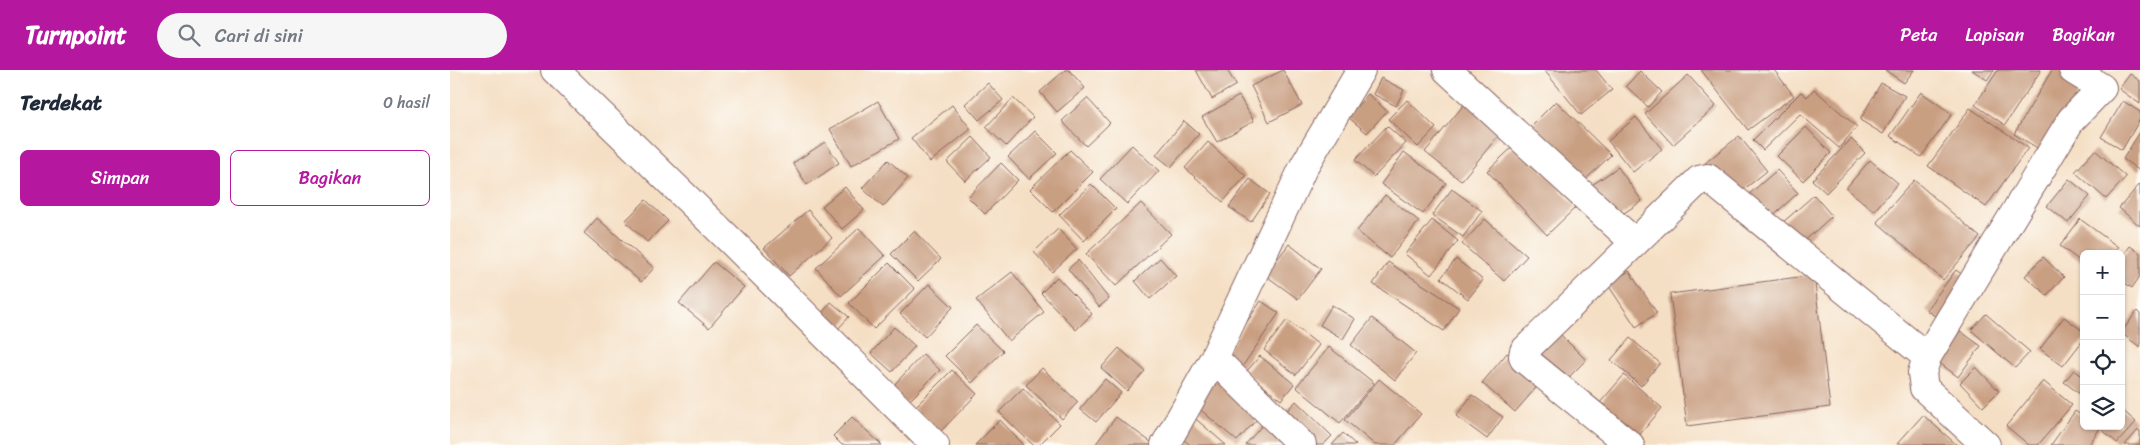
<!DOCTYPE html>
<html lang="id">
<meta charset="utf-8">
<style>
:root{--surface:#fff;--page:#f6f6f7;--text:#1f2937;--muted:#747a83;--line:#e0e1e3;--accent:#b5179e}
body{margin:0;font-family:Sriracha,sans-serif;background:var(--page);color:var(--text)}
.controls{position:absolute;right:15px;bottom:15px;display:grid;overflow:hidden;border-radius:8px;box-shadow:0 1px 4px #0004}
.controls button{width:45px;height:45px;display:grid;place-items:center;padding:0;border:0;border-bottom:1px solid var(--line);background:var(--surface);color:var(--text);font:25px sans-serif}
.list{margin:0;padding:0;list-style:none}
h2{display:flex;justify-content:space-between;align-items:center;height:65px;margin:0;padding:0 20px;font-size:21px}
h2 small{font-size:16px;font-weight:400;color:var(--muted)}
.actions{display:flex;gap:10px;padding:15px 20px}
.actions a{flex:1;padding:11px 0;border:1px solid var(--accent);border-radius:8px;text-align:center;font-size:18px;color:var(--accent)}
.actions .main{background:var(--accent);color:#fff}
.icon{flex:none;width:28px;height:28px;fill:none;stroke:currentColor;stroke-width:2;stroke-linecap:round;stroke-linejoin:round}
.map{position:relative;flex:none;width:1690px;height:375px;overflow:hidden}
header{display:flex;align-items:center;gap:30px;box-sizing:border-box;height:70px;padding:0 25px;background:var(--accent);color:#fff}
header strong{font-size:24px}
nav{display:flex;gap:28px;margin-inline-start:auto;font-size:18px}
.search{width:350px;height:45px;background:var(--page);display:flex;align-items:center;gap:12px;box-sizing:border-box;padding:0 18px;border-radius:28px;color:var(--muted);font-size:19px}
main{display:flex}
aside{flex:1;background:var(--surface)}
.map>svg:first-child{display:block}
</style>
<header>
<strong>Turnpoint</strong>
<div class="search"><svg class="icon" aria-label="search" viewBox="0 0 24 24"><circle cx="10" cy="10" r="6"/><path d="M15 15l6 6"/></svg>Cari di sini</div>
<nav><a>Peta</a><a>Lapisan</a><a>Bagikan</a></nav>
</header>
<main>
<aside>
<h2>Terdekat<small>0 hasil</small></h2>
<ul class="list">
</ul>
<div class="actions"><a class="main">Simpan</a><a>Bagikan</a></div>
</aside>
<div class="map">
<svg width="1690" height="375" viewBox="0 0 1690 375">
<rect width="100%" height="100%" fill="#fdfcf7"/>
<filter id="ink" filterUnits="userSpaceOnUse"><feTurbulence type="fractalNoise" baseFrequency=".02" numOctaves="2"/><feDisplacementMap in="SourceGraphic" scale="10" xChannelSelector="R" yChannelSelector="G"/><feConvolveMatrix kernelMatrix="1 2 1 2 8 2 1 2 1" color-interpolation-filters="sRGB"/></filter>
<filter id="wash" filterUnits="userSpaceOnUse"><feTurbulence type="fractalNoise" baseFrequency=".0096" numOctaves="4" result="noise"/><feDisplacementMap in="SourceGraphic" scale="20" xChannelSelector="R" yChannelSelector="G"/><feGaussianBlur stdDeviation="1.12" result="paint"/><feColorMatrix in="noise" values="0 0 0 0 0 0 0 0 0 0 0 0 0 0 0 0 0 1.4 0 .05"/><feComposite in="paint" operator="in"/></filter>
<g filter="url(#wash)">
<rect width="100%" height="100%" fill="#f5dfc4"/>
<g id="blocks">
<path fill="#c99f82" d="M 615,0 L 619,0 L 635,18 L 607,42 L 590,22 Z
M 746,0 L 777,0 L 786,15 L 762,29 Z
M 833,0 L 852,35 L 819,52 L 801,16 Z
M 1094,0 L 1146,0 L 1162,20 L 1131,45 Z
M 1251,0 L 1324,0 L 1344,26 L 1298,60 Z
M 1435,0 L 1464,0 L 1454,13 Z
M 1522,0 L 1544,0 L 1537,10 Z
M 1548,0 L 1591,0 L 1555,55 L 1525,35 Z
M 1602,0 L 1617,0 L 1636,11 L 1594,82 L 1564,64 Z
M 1190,1 L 1212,22 L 1198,37 L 1176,16 Z
M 1680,4 L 1690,11 L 1690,34 L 1669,19 Z
M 1238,5 L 1266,36 L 1223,75 L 1195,44 Z
M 931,8 L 954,20 L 946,36 L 923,24 Z
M 538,13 L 553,30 L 529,50 L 515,34 Z
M 1431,13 L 1455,26 L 1433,64 L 1410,50 Z
M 1364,19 L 1407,57 L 1389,78 L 1350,44 L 1313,80 L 1303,70 L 1351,22 L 1357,27 Z
M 1471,22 L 1502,44 L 1471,87 L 1440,66 Z
M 918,24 L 937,41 L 917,63 L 898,47 Z
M 789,26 L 804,51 L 767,72 L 752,47 Z
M 563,28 L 583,47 L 556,76 L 536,57 Z
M 637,28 L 660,53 L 636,76 L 612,51 Z
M 957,30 L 986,58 L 968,77 L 938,49 Z
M 428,31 L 449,69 L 401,96 L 380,59 Z
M 1017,31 L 1053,60 L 1011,111 L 975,82 Z
M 1106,31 L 1161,85 L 1130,115 L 1076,61 Z
M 1673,31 L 1690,42 L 1690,49 L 1672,80 L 1651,67 Z
M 502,35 L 521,59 L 480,92 L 461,68 Z
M 1520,38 L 1578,78 L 1536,137 L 1478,96 Z
M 1186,47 L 1212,79 L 1183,102 L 1158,71 Z
M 734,51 L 749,64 L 721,97 L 706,85 Z
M 937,56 L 956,73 L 924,107 L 905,90 Z
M 1356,57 L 1381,83 L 1353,111 L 1327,86 Z
M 585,61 L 607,83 L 579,109 L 558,87 Z
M 1690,62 L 1690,101 L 1673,89 Z
M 1289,66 L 1317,101 L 1283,128 L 1255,93 Z
M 523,67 L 541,87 L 515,111 L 497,92 Z
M 1401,69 L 1415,83 L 1376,123 L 1362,110 Z
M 375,72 L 389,93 L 357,115 L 343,93 Z
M 758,72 L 796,106 L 773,132 L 735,98 Z
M 1067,73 L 1126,137 L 1097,165 L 1037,101 Z
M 682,75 L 709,101 L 677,134 L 650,109 Z
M 620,80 L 643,102 L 603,142 L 580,119 Z
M 1645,80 L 1676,107 L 1656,129 L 1625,102 Z
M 954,82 L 996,113 L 973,144 L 931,114 Z
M 438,90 L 458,108 L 433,137 L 412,118 Z
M 1420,90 L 1448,113 L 1424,141 L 1396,118 Z
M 551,93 L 568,110 L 535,144 L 518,127 Z
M 1168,97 L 1192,131 L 1165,149 L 1142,115 Z
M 1327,100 L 1348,123 L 1319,149 L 1298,125 Z
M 800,109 L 820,124 L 801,152 L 779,137 Z
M 1619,109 L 1640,126 L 1618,153 L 1597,136 Z
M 1464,110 L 1530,167 L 1493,210 L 1427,152 Z
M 641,114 L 666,139 L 634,171 L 609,145 Z
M 1690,114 L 1690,156 L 1669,138 Z
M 395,117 L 414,140 L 392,159 L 372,136 Z
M 1002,119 L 1032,141 L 1013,167 L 982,145 Z
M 935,125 L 969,151 L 940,188 L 907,161 Z
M 1364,125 L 1382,146 L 1350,175 L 1331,154 Z
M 196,130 L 218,151 L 197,172 L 175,151 Z
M 691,133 L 721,164 L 666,216 L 636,184 Z
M 358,140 L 382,168 L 339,206 L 314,178 Z
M 147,148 L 204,198 L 191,212 L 134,163 Z
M 1035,149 L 1077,186 L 1054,211 L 1012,174 Z
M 1630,149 L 1668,177 L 1663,184 L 1634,184 L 1634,194 L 1610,176 Z
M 982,150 L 1008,171 L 981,205 L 955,184 Z
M 409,158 L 435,186 L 391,226 L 366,198 Z
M 608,159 L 627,179 L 602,202 L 584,182 Z
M 464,161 L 491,189 L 468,211 L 441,184 Z
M 839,174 L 871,199 L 848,229 L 815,205 Z
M 1680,176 L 1690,183 L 1690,206 L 1682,218 L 1671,210 L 1671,189 Z
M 1593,187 L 1614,207 L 1597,225 L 1575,206 Z
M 710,188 L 726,206 L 700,229 L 685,211 Z
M 1006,189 L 1033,210 L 1018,229 L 991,208 Z
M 628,190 L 659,229 L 649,237 L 618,199 Z
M 264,192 L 294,217 L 259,258 L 229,233 Z
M 938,192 L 1009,238 L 994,261 L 923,214 Z
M 439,193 L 465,219 L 424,259 L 399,233 Z
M 1506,200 L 1522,212 L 1492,251 L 1476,240 Z
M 1179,201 L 1207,243 L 1186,257 L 1158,215 Z
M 562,202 L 594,242 L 559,271 L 526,230 Z
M 1364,205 L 1380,337 L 1237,356 L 1220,224 Z
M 607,207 L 642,244 L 626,260 L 591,223 Z
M 479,214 L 503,237 L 475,267 L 450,244 Z
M 811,231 L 829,243 L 792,297 L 774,286 Z
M 381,232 L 399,247 L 385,262 L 368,248 Z
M 882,235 L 905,249 L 893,269 L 870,255 Z
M 1687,241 L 1690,244 L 1690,277 L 1671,263 Z
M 1536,244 L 1580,282 L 1565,298 L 1521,260 Z
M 1614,247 L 1634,262 L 1634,269 L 1613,296 L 1590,279 Z
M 922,248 L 966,283 L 945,310 L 901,275 Z
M 837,250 L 869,275 L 846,305 L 814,280 Z
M 526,255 L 553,281 L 522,313 L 495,286 Z
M 444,257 L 465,276 L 442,302 L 421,283 Z
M 1104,258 L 1136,290 L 1110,316 L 1077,284 Z
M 1510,261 L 1531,276 L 1508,307 L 1487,291 Z
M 1180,268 L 1210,293 L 1191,316 L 1161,290 Z
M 879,277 L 924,313 L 890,353 L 846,317 Z
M 669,278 L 695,301 L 677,321 L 651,298 Z
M 1057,283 L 1091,312 L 1065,342 L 1032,313 Z
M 473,284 L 490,300 L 456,334 L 441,318 Z
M 810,286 L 844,314 L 831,330 L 796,302 Z
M 1526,297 L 1549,321 L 1533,337 L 1510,313 Z
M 592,298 L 628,332 L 612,349 L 576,315 Z
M 502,300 L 527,324 L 489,363 L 464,338 Z
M 1624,300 L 1634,307 L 1634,327 L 1614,312 Z
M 1174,305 L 1212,338 L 1187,368 L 1148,335 Z
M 769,306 L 812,344 L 787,371 L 744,334 Z
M 655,309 L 671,323 L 646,352 L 630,339 Z
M 929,309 L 971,344 L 945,375 L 925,375 L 895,350 Z
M 1593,311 L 1622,335 L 1588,375 L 1579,375 L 1556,356 Z
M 573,318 L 610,354 L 589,375 L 583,375 L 549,342 Z
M 1022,325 L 1053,347 L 1037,369 L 1006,346 Z
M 846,331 L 882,366 L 873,375 L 862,375 L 832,346 Z
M 1671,339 L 1686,352 L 1667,373 L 1650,358 L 1652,356 L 1671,356 Z
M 1625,341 L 1634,347 L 1634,356 L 1647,356 L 1650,358 L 1639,375 L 1601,375 Z
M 740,344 L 776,375 L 740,375 L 725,362 Z
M 1473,345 L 1507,375 L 1447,374 Z
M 402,347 L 432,375 L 392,375 L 383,366 Z
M 666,347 L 705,375 L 645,375 Z
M 550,350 L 574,375 L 525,375 Z
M 815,352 L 833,375 L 795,375 Z
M 1688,360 L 1690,361 L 1690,375 L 1675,375 Z
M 893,363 L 906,375 L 882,375 Z"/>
</g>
</g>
<g filter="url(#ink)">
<use href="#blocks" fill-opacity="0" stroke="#866261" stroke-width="1"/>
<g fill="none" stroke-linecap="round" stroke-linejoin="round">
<defs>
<path id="street" d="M 105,0 L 285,175 L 485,375
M 997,0 L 1184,172
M 1477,287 L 1621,50 L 1652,18 L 1623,0
M 764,288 L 852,375
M 715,375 L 764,288 L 854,96 L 911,0
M 1180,375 L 1074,289 L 1073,286 L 1074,281 L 1249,110 L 1258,108 L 1477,287 L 1472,303 L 1474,318 L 1536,375"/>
</defs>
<use href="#street" stroke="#866261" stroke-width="30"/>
<use href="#street" stroke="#fff" stroke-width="28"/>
</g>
</g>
</svg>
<div class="controls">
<button>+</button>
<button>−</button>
<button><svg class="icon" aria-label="locate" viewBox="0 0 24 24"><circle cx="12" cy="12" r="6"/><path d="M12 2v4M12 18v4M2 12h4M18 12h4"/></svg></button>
<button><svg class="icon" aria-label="layers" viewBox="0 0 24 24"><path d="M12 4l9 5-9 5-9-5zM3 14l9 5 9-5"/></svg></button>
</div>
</div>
</main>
